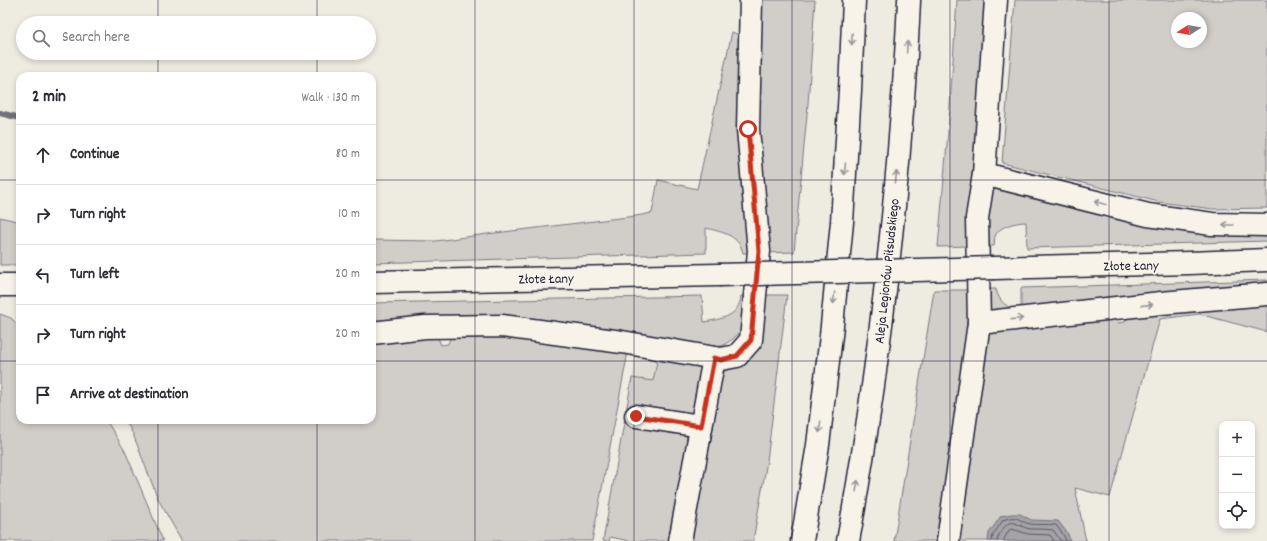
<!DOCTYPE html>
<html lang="en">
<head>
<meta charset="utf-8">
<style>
  :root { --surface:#fff; --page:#f7f7f7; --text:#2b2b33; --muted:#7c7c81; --line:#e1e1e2 }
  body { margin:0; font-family:Dekko,sans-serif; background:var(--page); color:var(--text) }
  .controls { position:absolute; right:12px; bottom:12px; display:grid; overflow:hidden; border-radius:8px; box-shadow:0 2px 6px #0003 }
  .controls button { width:36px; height:36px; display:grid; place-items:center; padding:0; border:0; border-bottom:1px solid var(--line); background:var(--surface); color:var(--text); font:20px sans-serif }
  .compass { position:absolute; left:1171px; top:12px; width:36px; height:36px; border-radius:50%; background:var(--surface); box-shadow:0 2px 6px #0003; rotate:259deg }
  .stop { position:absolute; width:12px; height:12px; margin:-9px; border:3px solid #c8321e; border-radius:50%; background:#fff }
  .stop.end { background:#c8321e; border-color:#fff; box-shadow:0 1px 4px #0008 }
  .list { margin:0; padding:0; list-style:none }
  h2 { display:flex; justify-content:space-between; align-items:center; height:52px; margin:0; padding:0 16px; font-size:17px }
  h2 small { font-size:13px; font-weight:400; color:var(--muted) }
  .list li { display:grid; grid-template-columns:26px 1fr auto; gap:12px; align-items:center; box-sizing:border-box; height:60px; padding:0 16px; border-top:1px solid var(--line) }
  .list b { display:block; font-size:15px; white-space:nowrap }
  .list em { font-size:13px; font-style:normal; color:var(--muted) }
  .icon { flex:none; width:22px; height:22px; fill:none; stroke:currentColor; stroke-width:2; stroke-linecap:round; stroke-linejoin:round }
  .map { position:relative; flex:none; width:1267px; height:541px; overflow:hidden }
  .search { position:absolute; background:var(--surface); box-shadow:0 2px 6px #0003; left:16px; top:16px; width:360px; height:44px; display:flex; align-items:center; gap:10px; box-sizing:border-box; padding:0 14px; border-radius:22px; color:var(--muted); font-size:15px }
  .panel { position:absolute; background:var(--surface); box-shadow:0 2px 6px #0003; left:16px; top:72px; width:360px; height:352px; border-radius:12px }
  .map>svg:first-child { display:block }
</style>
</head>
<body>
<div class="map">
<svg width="1267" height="541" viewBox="0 0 1267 541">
  <rect width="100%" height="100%" fill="#eeebe1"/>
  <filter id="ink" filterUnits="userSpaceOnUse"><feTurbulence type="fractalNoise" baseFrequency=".025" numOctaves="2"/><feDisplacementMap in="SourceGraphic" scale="8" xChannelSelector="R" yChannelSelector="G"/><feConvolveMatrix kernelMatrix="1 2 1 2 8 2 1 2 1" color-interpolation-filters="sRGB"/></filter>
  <g filter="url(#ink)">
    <path fill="#dfdcd4" d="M636 353 658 357 653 382 632 378Z"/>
    <g fill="#d1cdc9" stroke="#7a7882" fill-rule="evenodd">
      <path d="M760 0H815L808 104 794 252 766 253 758 148Z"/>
      <path d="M957 0H989L969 246 938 247 949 120Z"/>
      <path d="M1015 0H1267V208L1213 209 1159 202 1002 163ZM1177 18H1201V42H1177Z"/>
      <path d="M732 32 739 35 749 253H743C739 235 722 232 706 228V253L372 263V240L436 241 487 234 636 216 652 213 658 180 697 189Z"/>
      <path d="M999 187 1267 232V241L1027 248 1026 222C1016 222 999 226 995 236 994 239 995 243 994 246H982L989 194Z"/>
      <path d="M0 217 20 222V265H0Z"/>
      <path d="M1267 280V289L993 313 987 309 983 289H996C999 302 1007 309 1021 309V288Z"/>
      <path d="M934 290H968L969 328 938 541H894Z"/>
      <path d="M762 295H787L767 461 753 541H693L691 526 719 378 727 369Z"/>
      <path d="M702 296 704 322C721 319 739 317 741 296H747L741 331 733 339 722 346 706 348 372 325V303Z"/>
      <path d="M1267 300V332L1199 314 1160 319 1110 497 1075 488 1086 541H954L984 339 991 330 1114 315 1117 323 1125 322 1127 316Z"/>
      <path d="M0 314 11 318 20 327V420H106L125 451 163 541H0Z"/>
      <path d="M486 333 628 352 592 541H182L158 499 133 434 125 420H372V341L436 335 439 340 441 345 448 344 451 336Z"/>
      <path d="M658 357 700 365 705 372 700 413 683 432 691 442 671 541H630L610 537 609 541H603L632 378 653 381Z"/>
    </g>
    <path fill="#a6a3a6" stroke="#716f7b" d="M1011 514H1020L1031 520 1058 521 1068 534 1070 541H988L989 533 1001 516Z"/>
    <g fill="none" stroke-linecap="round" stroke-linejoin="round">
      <g stroke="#575666" stroke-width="1">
        <path d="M992 541 993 535 1003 520C1018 514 1018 521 1030 524 1038 525 1048 524 1056 525L1064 536 1066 541"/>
        <path d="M997 541C998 536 1000 533 1003 529 1012 515 1019 528 1031 529 1038 529 1046 529 1053 530L1061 541"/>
        <path d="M1003 541 1009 530 1012 529 1028 534 1050 535 1054 541"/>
      </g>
      <path stroke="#716f7b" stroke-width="6" d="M0 113 20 118"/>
      <defs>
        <g id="minor">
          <path d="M984 174 1148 215 1212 224 1267 225"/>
          <path d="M995 268 1189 263 1267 260"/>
          <path d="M372 282 719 275"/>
          <path d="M0 285H20"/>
          <path d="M979 323 1161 303 1267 294"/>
          <path d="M372 333 425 327 502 326 622 342 721 359 737 356 751 340 759 251 748 129 751 0"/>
          <path d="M636 416 701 426"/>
          <path d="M680 541 714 358"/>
          <path d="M948 541 979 323 977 218 984 174 996 0"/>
        </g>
        <g id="highway">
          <path d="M802 541 818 445 831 336 842 222 850 90 854 0"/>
          <path d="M848 541C871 416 887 290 898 163 902 109 907 54 909 0"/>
        </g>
      </defs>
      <use href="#minor" stroke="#22223b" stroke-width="25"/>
      <use href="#highway" stroke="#22223b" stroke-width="25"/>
      <use href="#minor" stroke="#f7f3e8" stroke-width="22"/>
      <use href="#highway" stroke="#f7f3e8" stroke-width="22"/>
      <defs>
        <path id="minor-bridge" d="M719 275 995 268"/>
      </defs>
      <use href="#minor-bridge" stroke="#22223b" stroke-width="25" stroke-linecap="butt"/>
      <use href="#minor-bridge" stroke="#f7f3e8" stroke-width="22"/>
    </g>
    <defs><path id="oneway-shaft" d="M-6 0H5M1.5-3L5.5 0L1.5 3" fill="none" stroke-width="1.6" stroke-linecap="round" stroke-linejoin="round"/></defs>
    <g stroke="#97959a">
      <use href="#oneway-shaft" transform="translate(852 39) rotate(92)"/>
      <use href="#oneway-shaft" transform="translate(907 47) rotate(-86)"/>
      <use href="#oneway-shaft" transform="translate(845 169) rotate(94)"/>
      <use href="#oneway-shaft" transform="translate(896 177) rotate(-85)"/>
      <use href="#oneway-shaft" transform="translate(1100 203) rotate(-166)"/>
      <use href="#oneway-shaft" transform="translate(1228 225) rotate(-180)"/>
      <use href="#oneway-shaft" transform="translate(834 298) rotate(96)"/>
      <use href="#oneway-shaft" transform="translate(1147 305) rotate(-6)"/>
      <use href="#oneway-shaft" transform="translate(1017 319) rotate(-6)"/>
      <use href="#oneway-shaft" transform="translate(820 427) rotate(97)"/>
      <use href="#oneway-shaft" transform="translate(857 486) rotate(-81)"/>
    </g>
  </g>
  <g fill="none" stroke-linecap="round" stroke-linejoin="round" filter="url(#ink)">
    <path stroke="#c8321e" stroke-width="5" d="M636 416 701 426 714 358 721 360 737 356 751 340 759 251 748 129"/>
  </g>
  <path fill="none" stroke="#22223b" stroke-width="1" stroke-opacity="0.55" d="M158 0V23M317 0V23M475 0V541M634 0V541M792 0V541M950 0V541M1109 0V541M158 53V76M317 53V76M0 180H20M372 180H1267M0 361H20M372 361H1267M158 420V541M317 420V541"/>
  <g text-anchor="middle" stroke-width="4" stroke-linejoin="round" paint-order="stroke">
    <g font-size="14" fill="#22223b" stroke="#f7f3e8">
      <text transform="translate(1131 265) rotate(-1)" y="5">Złote Łany</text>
      <text transform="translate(886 271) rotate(-84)" y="5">Aleja Legionów Piłsudskiego</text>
      <text transform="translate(546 278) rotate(-1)" y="5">Złote Łany</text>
    </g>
  </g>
</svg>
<div class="controls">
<button>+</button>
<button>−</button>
<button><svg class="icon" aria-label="locate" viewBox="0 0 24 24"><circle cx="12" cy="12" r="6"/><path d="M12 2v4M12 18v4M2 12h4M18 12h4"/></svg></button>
</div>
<svg class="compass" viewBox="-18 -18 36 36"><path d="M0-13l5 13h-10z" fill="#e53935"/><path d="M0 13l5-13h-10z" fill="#7c7c81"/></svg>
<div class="stop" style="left:748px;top:129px"></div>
<div class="stop end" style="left:636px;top:416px"></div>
<div class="search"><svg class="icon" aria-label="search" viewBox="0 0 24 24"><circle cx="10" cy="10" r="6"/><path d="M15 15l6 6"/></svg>Search here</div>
<section class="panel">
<h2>2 min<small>Walk · 130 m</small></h2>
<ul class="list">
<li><svg class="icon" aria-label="ahead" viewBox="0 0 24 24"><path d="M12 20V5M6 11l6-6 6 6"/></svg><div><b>Continue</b></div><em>80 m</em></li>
<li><svg class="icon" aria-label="right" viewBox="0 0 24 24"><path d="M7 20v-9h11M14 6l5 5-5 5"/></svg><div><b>Turn right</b></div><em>10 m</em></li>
<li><svg class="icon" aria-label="left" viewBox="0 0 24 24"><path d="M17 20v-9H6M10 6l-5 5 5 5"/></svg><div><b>Turn left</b></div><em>20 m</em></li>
<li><svg class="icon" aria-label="right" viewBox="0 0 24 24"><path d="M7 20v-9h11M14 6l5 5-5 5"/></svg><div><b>Turn right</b></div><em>20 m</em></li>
<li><svg class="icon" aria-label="arrive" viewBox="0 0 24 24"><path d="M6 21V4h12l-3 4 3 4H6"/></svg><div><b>Arrive at destination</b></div></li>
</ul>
</section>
</div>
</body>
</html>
